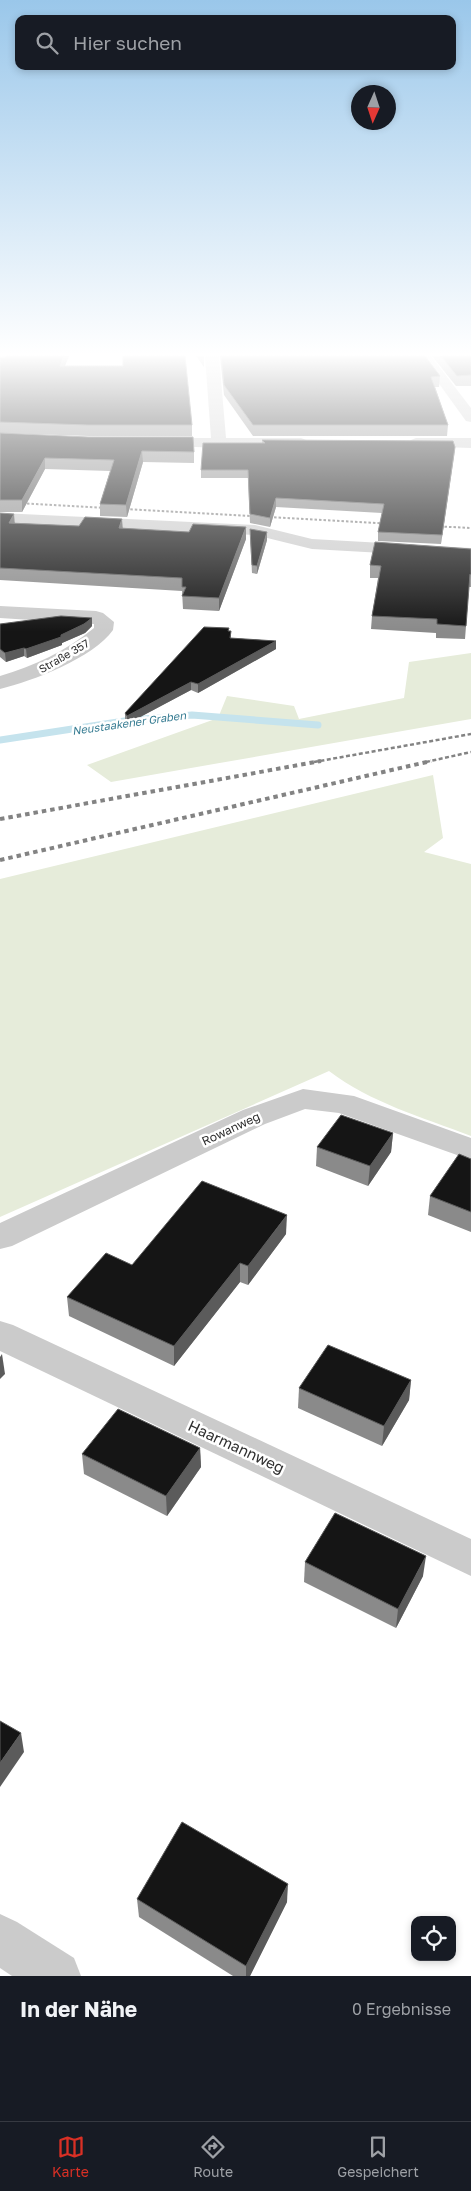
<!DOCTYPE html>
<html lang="de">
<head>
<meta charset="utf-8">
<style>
  :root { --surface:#171b24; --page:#20242c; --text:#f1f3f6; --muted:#9ea1a6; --line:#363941; --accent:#d93025 }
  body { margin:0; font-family:"Golos Text",sans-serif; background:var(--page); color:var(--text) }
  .controls { position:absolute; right:15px; bottom:15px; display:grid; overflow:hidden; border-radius:10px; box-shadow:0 2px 8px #0003 }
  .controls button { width:45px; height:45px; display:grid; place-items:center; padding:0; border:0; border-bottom:1px solid var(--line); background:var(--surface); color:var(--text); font:25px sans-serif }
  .compass { position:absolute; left:351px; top:85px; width:45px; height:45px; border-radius:50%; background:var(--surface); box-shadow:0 2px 8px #0003; rotate:183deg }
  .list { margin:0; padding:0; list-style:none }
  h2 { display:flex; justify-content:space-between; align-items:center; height:65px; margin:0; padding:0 20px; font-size:21px }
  h2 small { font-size:16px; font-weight:400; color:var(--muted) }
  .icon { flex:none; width:28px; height:28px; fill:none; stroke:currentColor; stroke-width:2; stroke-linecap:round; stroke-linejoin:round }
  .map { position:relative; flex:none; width:471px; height:1976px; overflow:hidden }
  .search { position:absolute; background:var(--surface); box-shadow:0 2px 8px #0003; left:15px; right:15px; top:15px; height:55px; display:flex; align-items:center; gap:12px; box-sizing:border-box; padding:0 18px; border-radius:10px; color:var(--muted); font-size:19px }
  .sheet { height:145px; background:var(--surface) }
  nav { display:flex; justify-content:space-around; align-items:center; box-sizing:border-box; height:70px; border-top:1px solid var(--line); background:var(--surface); font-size:14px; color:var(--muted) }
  nav a { display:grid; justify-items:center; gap:2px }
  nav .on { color:var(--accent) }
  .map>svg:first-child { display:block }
</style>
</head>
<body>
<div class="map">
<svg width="471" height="1976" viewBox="0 0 471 1976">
  <rect width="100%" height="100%" fill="#fff"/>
  <g fill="#e6ecda">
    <path d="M471 653V719L111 782 87 765 218 718 227 696 294 706 299 719 404 698 409 662Z"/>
    <path d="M433 775 443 838 424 852 471 864V1136C422 1117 371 1103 329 1071L0 1217V879Z"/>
  </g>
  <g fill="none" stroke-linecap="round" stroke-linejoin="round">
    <path stroke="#c5e3ed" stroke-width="7" d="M0 740 131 720 192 715 318 725"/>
    <g fill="#cbcbcb" fill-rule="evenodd">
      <path d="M0 356H10L5 366 0 367Z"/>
      <path d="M205 356H219L226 438H301L306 440 309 443 306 446 219 448 151 445 149 442 151 439 156 438H211Z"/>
      <path d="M419 356H431L471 408V422L466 421Z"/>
      <path d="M416 438H471V448L411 446 408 443 411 440Z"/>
      <path d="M0 513 255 525 312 539 471 548V558L312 549 255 535 0 523Z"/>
      <path d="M0 606 96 611 103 613 114 622 113 630C93 658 33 681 0 689V676C34 666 66 651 94 628V624L0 618Z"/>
      <path d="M303 1089 354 1096 471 1138V1160L339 1113 305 1109 265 1124 12 1246 0 1249V1223L243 1110Z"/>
      <path d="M0 1321 13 1325 471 1539V1576L0 1351Z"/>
      <path d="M0 1914 17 1922 74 1958 81 1976H12L0 1968Z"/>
    </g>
    <g stroke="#838383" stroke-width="2" stroke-dasharray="2.5 2" stroke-linecap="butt">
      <path d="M0 502 394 524"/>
      <path d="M431 526 471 528"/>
    </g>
    <g stroke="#838383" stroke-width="2.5" stroke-dasharray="4 2.5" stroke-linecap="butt">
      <path d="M314 762 471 734"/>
      <path d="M426 762 471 752"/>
    </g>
    <g stroke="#838383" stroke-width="4" stroke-dasharray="4.5 4" stroke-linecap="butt">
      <path d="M0 819 321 761"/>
      <path d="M0 860 431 761"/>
    </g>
  </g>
  <g fill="#8a8a8a">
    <path d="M196 356H204V367Z"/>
    <path d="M220 356H425L440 376 439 387H435L448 425 447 436H253L224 395Z"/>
    <path d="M432 356H471V386H456Z"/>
    <path d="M0 358 65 366 192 425V436H89L0 433Z"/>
    <path d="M0 433 194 452V463L143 462 127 517 100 516V504L110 471 45 469 22 512H0Z"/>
    <path d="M262 440 455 447 441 544 378 541V532L382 513 276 507 270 527 250 523 248 478H201V470L262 443Z"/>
    <path d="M0 513 15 523 79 526 122 519V529L246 539 219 611 183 609 182 591 0 580Z"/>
    <path d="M250 537 267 540 257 574 252 573Z"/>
    <path d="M471 549V587H469L465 639 436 638V633L371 629 372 616 378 578H370V565Z"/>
    <path d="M0 624 92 626 85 633 62 643V645L27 658 24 656 6 662 0 657Z"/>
    <path d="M229 628V631H231V638L276 641V649L198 693 191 690 127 724 125 721V713Z"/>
    <path d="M393 1133 391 1152 368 1186 316 1166 317 1147Z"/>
    <path d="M471 1159V1232L428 1215 430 1196Z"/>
    <path d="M286 1234 248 1285 240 1282 174 1366 69 1316 67 1297 132 1265Z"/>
    <path d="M411 1380 409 1400 382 1446 298 1408 299 1388Z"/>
    <path d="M200 1448 201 1467 167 1516 84 1474 82 1454Z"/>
    <path d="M305 1562 423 1576 396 1628 304 1582Z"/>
    <path d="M137 1899 287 1902 250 1976H233L139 1917Z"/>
  </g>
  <g fill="#5b5b5b">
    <path d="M64 356H69L61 376 60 366Z"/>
    <path d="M455 447 454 456 441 544 442 535Z"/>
    <path d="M142 451 143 462 127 517 126 505Z"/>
    <path d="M45 458V469L22 512V500Z"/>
    <path d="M276 498V507L270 527V518Z"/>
    <path d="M14 514 15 526 9 523Z"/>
    <path d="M122 519 123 531 119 528Z"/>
    <path d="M246 527V539L219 611V598Z"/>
    <path d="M267 532V540L257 574V566Z"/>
    <path d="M92 618V626L85 633 62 643V645L27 658 26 649 61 635Z"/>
    <path d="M276 641V649L198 693V684Z"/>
    <path d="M24 648V656L6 662 5 653Z"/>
    <path d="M191 682V690L127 724V716Z"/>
    <path d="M393 1133 391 1152 368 1186 370 1166Z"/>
    <path d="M287 1215 286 1234 248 1285V1266Z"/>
    <path d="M240 1263V1282L174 1366V1346Z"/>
    <path d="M2 1354 5 1374 0 1379V1357Z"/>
    <path d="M411 1380 409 1400 382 1446 384 1426Z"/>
    <path d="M200 1448 201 1467 167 1516 166 1496Z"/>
    <path d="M426 1556 423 1576 396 1628 398 1609Z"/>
    <path d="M21 1733 24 1752 0 1787V1763Z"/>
    <path d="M288 1884 287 1902 250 1976H246V1966Z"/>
  </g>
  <g fill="#151515" stroke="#5b5b5b">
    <path d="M6 356H64L60 366H123V356H185L192 425H88L0 422V358L6 357Z"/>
    <path d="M221 356H425L440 376 431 377 448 425H253L224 385Z"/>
    <path d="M441 356H471V375L457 376Z"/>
    <path d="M0 433 88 437H193L194 452 142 451 126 505 100 504 114 460 45 458 22 500H0Z"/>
    <path d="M262 440 453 441 455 447 442 535 378 532 384 504 276 498 270 518 250 514 248 470H201L203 443H265Z"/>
    <path d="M0 513 14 514 9 523 79 526 85 517 122 519 119 528 189 532 193 524 246 527 219 598 182 596 186 587H182V578L0 568Z"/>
    <path d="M250 529 267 532 257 566 252 565Z"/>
    <path d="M375 542 471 549V575L470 574 466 626 437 624V619L372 616 381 566 370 565Z"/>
    <path d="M61 616 92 618 84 624 61 635V637L26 649 24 648 5 653 0 649V624Z"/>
    <path d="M204 627 229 628 228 631H231L230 638 276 641 198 684 191 682 127 716 125 713Z"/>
    <path d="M341 1115 393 1133 370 1166 317 1147Z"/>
    <path d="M459 1154 471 1159V1212L430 1196Z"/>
    <path d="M202 1181 287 1215 248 1266 240 1263 174 1346 67 1297 106 1253 132 1265Z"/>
    <path d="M328 1345 411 1380 384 1426 299 1388Z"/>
    <path d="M118 1409 200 1448 166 1496 82 1454Z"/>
    <path d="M335 1513 426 1556 398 1609 305 1562Z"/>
    <path d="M0 1721 21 1733 0 1763Z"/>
    <path d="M182 1822 288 1884 246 1966 137 1899Z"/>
  </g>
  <linearGradient id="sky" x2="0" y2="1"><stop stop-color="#9ac7ea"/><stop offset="0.56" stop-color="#fff"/><stop offset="1" stop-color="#fff" stop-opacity="0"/></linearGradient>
  <rect width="471" height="632" fill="url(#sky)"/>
  <g text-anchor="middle" stroke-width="5" stroke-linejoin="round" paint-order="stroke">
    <g font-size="11" fill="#2e2e2e" stroke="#fff">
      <text transform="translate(64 656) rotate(-30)" y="4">Straße 357</text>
    </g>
    <g font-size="11" font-style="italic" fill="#387d93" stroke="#fff">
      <text transform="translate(129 723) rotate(-8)" y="4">Neustaakener Graben</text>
    </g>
    <g font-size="12" fill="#2e2e2e" stroke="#fff">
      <text transform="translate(231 1129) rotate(-25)" y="4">Rowanweg</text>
    </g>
    <g font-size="15" fill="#2e2e2e" stroke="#fff">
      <text transform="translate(236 1447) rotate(25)" y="5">Haarmannweg</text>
    </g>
  </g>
</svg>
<div class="controls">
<button><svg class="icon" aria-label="locate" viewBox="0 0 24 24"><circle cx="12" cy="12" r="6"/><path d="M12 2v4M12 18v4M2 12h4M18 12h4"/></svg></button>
</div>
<svg class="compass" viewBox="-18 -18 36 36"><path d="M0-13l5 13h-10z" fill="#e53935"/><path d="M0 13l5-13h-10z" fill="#9ea1a6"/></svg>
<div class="search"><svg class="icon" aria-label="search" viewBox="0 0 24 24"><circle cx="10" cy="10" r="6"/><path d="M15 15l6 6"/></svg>Hier suchen</div>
</div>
<section class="sheet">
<h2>In der Nähe<small>0 Ergebnisse</small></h2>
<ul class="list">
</ul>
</section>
<nav>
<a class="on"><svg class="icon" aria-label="map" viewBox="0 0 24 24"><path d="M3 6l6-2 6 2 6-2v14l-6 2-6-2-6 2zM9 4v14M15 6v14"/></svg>Karte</a>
<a><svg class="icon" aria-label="directions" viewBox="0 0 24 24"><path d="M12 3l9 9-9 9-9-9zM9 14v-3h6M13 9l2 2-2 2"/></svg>Route</a>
<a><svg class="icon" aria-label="saved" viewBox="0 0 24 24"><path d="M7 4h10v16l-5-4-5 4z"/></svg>Gespeichert</a>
</nav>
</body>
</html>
